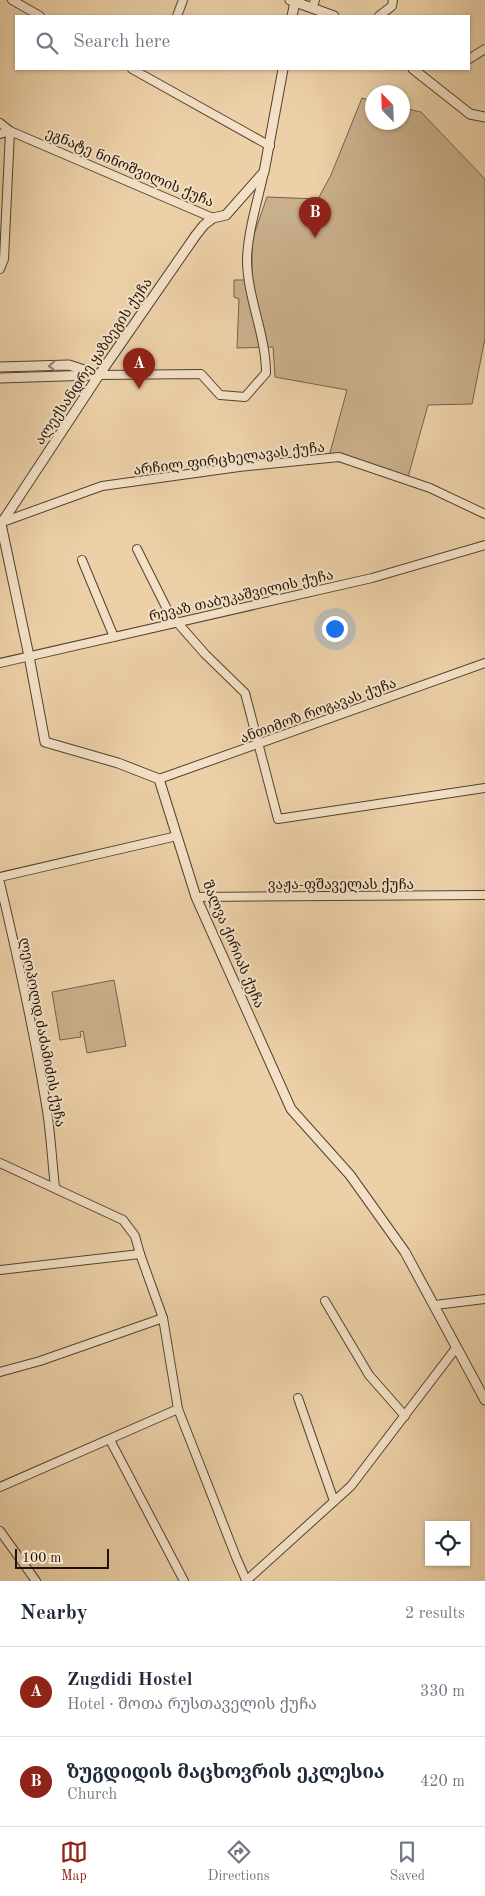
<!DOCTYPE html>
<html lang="en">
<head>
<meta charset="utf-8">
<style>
  :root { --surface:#fff; --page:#f6f6f7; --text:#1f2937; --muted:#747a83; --line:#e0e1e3; --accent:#8f2418 }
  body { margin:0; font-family:"Old Standard TT","Noto Serif Georgian",serif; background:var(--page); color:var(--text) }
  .controls { position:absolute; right:15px; bottom:15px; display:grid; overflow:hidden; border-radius:0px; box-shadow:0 1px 4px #0004 }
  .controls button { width:45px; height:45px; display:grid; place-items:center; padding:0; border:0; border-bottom:1px solid var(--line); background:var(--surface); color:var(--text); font:25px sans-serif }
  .compass { position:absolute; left:365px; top:85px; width:45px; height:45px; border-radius:50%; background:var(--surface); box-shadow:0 1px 4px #0004; rotate:337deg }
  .scale { position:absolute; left:15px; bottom:12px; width:94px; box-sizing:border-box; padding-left:5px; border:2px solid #1f1308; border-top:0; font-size:14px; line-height:18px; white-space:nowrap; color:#1f1308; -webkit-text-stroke:4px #f3e0c6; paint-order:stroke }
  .you { position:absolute; left:334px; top:628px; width:18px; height:18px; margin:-12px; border:4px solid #fff; border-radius:50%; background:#1a73e8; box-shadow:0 0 0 8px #1a73e833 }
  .badge { display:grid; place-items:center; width:32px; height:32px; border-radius:50%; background:var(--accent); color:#fff; font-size:16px; font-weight:700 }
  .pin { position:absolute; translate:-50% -41px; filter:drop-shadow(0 1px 2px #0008) }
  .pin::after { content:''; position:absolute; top:26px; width:18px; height:15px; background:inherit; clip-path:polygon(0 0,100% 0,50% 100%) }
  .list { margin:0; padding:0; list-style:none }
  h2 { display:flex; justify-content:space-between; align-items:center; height:65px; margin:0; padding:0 20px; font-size:21px }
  h2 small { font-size:16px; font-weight:400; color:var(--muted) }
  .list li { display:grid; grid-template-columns:32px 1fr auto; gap:15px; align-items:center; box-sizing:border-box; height:90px; padding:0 20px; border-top:1px solid var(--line) }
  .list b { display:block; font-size:19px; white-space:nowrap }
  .list p { margin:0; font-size:16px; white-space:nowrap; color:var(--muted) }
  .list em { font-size:16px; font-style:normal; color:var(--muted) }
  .icon { flex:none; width:28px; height:28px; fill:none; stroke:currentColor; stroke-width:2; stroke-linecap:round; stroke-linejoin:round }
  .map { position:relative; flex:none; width:485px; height:1581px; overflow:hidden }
  .search { position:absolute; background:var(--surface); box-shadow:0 1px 4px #0004; left:15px; right:15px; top:15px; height:55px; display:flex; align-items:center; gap:12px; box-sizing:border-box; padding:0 18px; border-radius:0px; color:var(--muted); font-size:19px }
  .sheet { height:245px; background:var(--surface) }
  nav { display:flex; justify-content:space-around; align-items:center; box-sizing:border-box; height:70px; border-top:1px solid var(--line); background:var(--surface); font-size:14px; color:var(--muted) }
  nav a { display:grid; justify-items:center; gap:2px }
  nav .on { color:var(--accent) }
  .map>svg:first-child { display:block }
</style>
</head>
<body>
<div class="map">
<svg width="485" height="1581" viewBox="0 0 485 1581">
  <rect width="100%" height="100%" fill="#ecd0a7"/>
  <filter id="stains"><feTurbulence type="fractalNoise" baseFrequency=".004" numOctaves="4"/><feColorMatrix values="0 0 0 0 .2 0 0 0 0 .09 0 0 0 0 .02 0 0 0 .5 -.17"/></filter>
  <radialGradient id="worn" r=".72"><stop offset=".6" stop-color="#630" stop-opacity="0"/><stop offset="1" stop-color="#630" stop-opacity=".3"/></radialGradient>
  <g fill="#c9b08c" stroke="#74624a">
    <path d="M362 98 372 101V122H402L403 108 421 112 485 179V338L472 404 428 405 408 477 369 467 328 460 347 390 275 377 273 347 237 348 239 299 234 297V280H252V240L267 197 318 199 331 175Z"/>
    <path d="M114 980 126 1046 87 1053 83 1031 80 1032 81 1037 60 1040 52 992Z"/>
  </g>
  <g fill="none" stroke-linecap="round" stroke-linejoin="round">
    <defs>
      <g id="minor">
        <path d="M12 0 40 16"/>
        <path d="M312 8 315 0"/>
        <path d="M177 16 183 0"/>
        <path d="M379 16 392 6 393 0"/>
        <path d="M469 59 485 49"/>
        <path d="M132 69 270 146"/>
        <path d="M0 123 10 131 213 218"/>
        <path d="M0 134 10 131 4 259 0 269"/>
        <path d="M99 375 201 374 220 395 245 397 266 373C266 334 247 298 247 259 248 230 258 200 264 172"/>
        <path d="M0 523 102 486 239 467 339 457 430 488 485 514"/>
        <path d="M137 549 169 613 205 654 245 693 278 819 485 788"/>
        <path d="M82 560 114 637"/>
        <path d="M0 663 372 578 485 545"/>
        <path d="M159 779 485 663"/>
        <path d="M0 877 177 836"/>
        <path d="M0 883C18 959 35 1035 47 1111 51 1136 52 1162 55 1187"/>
        <path d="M196 897 485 895"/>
        <path d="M0 1163 123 1220 135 1236 140 1254 163 1318 178 1409 236 1557 246 1580"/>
        <path d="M0 1270 140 1254"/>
        <path d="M325 1301 369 1375 405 1416"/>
        <path d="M435 1305 485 1299"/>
        <path d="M0 1372 40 1361 163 1318"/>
        <path d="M298 1398 334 1501"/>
        <path d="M110 1440 184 1581"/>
        <path d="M0 1487 178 1409"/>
        <path d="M0 1531 36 1581"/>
        <path d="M246 1581 351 1486 456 1348"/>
      </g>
      <g id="tertiary">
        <path d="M290 0 334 16"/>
        <path d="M292 16 295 2"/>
        <path d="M283 69 264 172 226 215 213 218 204 225 196 235 99 375 1 524 29 656 45 742 118 763 159 779 196 897 291 1109 350 1175 405 1252 485 1400"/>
        <path d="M413 69 470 114 485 117"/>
        <path d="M0 367 69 365 99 375"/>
        <path d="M0 378 95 375"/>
      </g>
    </defs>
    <use href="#minor" stroke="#524230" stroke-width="10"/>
    <use href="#tertiary" stroke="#524230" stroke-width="11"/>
    <use href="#minor" stroke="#f3e0c6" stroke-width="8"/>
    <use href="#tertiary" stroke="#f3e0c6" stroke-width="9"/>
  </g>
  <defs><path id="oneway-chevron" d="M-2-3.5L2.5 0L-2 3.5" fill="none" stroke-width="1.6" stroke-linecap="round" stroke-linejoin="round" transform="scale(1.25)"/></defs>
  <use stroke="#948470" href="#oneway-chevron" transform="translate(52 366) rotate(178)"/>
  <g text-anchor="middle" stroke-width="4" stroke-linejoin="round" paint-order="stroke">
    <g font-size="14" fill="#1f1308" stroke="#f3e0c6">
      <text transform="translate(130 167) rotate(23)" y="5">ეგნატე ნინოშვილის ქუჩა</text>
      <text transform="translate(93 361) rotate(-56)" y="5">ალექსანდრე ყაზბეგის ქუჩა</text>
      <text transform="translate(229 458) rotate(-7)" y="5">არჩილ ფირცხელავას ქუჩა</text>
      <text transform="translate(241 595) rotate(-13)" y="5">რევაზ თაბუკაშვილის ქუჩა</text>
      <text transform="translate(318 710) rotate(-20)" y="5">ანთიმოზ როგავას ქუჩა</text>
      <text x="341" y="889">ვაჟა-ფშაველას ქუჩა</text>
      <text transform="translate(234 944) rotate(67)" y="5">შალვა ქირიას ქუჩა</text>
      <text transform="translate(43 1032) rotate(79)" y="5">ლეოპოლდ ძაძამიძის ქუჩა</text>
    </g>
  </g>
  <rect width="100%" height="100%" filter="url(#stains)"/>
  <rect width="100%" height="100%" fill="url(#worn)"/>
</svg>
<div class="controls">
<button><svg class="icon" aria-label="locate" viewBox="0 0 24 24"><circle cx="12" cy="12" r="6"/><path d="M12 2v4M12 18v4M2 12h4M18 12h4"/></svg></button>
</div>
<svg class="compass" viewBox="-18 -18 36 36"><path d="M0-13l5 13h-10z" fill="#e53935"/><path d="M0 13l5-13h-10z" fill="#747a83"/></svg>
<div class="scale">100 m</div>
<div class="you"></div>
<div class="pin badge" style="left:139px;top:389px">A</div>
<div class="pin badge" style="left:315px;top:238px">B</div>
<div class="search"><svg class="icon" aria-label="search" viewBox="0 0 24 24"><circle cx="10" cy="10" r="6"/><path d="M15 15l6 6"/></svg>Search here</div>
</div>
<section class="sheet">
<h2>Nearby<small>2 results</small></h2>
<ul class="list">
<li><span class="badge">A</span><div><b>Zugdidi Hostel</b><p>Hotel · შოთა რუსთაველის ქუჩა</p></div><em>330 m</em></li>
<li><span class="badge">B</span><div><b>ზუგდიდის მაცხოვრის ეკლესია</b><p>Church</p></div><em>420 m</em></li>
</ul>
</section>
<nav>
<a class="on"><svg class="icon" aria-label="map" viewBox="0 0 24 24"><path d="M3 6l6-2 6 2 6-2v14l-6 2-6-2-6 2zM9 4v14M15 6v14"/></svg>Map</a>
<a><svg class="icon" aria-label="directions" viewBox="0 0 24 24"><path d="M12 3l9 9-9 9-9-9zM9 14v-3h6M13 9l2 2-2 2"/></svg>Directions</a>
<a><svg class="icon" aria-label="saved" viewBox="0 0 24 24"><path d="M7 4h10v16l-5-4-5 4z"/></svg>Saved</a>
</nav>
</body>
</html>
